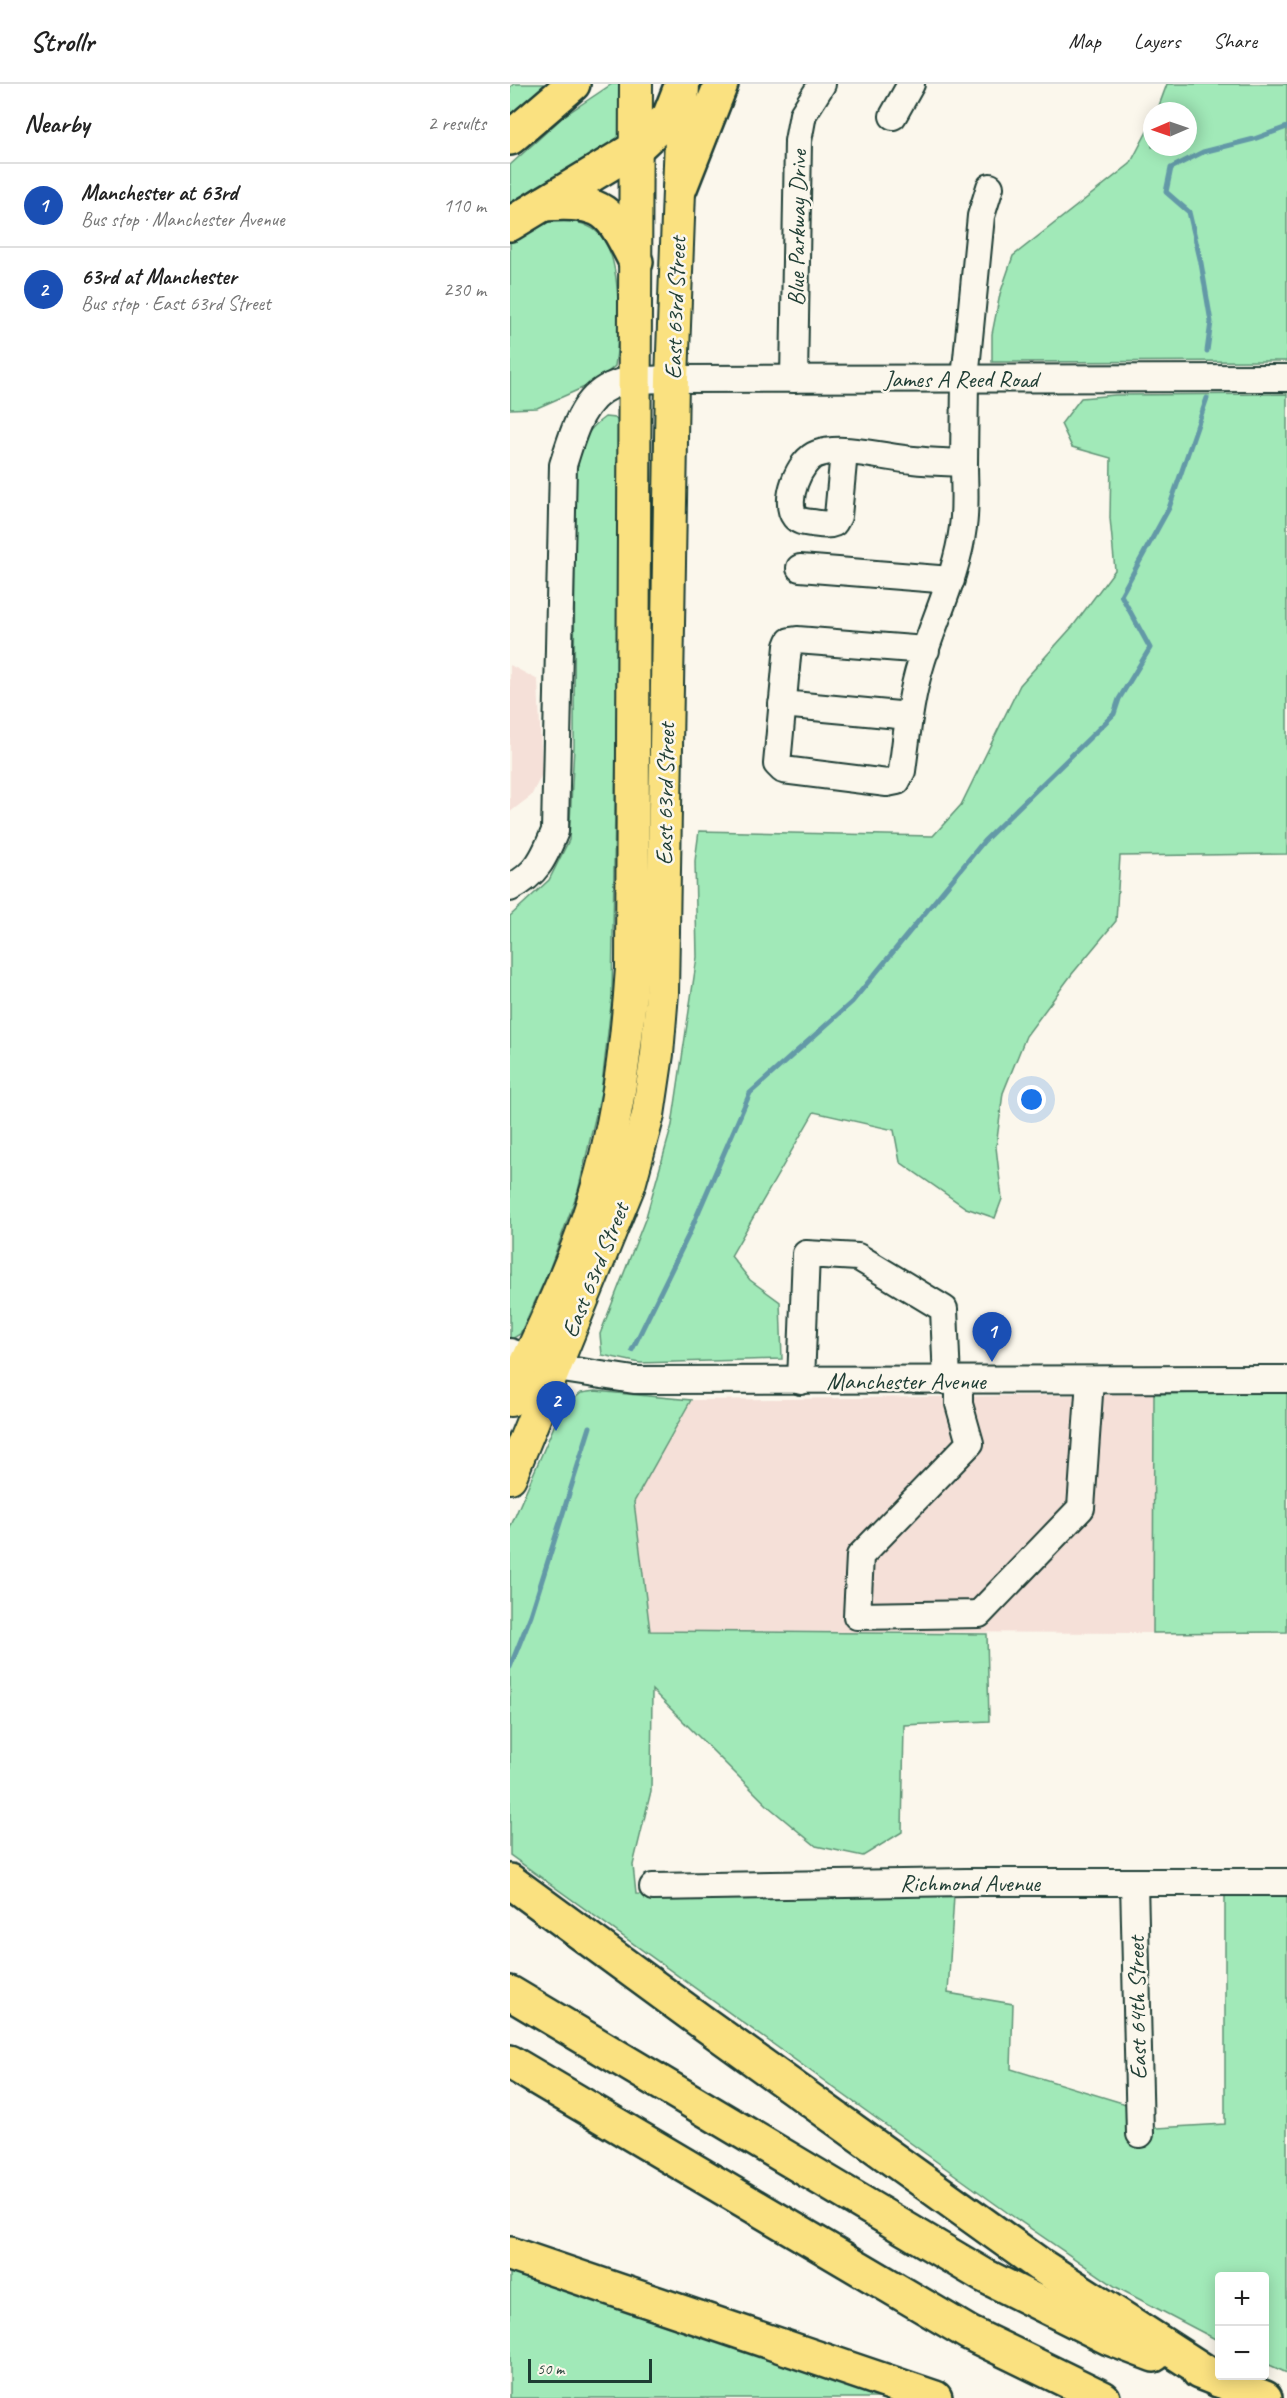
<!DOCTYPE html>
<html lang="en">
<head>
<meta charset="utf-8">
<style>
  :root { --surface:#fff; --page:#f2f2f2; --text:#222; --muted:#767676; --line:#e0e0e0; --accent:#ea580c }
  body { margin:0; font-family:Caveat,sans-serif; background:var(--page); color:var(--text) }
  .controls { position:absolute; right:18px; bottom:18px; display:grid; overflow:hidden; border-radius:6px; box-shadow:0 3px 15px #0003 }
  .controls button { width:54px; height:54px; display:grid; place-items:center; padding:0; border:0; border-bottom:2px solid var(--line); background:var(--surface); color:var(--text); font:30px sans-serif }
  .compass { position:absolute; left:633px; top:18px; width:54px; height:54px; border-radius:50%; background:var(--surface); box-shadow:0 3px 15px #0003; rotate:268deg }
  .scale { position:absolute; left:18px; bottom:15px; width:124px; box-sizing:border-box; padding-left:6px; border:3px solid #1f3d34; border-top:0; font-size:16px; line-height:21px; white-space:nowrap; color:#1f3d34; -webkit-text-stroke:4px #fbf7ec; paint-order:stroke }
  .you { position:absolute; left:522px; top:1016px; width:21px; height:21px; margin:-15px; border:4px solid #fff; border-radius:50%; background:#1a73e8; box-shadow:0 0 0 9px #1a73e833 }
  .badge { display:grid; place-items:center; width:39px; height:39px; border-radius:50%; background:var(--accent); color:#fff; font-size:20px; font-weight:700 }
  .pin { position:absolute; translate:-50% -50px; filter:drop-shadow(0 2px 3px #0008) }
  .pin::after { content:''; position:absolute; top:32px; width:21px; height:18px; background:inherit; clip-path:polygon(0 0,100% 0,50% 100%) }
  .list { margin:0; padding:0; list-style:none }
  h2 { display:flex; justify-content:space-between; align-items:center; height:78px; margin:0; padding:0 24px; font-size:26px }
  h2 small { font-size:20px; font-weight:400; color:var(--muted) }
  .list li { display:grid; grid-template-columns:39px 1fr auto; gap:18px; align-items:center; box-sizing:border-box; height:84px; padding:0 24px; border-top:2px solid var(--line) }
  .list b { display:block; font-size:22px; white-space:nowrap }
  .list p { margin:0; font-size:20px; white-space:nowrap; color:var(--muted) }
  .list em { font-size:20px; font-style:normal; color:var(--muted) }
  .map { position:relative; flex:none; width:777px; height:2314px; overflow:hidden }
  header { display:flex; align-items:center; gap:36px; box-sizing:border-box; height:84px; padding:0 30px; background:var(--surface); border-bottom:2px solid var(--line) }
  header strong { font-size:28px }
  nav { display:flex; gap:33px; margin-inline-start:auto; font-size:21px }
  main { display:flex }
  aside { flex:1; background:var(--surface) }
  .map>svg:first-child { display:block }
</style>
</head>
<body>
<header>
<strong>Strollr</strong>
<nav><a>Map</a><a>Layers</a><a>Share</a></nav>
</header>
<main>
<aside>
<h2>Nearby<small>2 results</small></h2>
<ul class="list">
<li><span class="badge" style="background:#1a4fb4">1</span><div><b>Manchester at 63rd</b><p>Bus stop · Manchester Avenue</p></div><em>110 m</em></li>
<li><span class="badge" style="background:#1a4fb4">2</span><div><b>63rd at Manchester</b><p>Bus stop · East 63rd Street</p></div><em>230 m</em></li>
</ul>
</aside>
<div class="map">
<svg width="777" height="2314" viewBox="0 0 777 2314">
  <rect width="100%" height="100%" fill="#fbf7ec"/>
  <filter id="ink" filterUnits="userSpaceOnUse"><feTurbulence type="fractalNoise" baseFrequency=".0167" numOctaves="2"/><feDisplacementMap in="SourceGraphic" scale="12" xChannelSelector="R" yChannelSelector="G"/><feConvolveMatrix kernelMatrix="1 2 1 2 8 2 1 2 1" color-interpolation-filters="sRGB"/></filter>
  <g filter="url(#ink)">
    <g fill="#f5e0d8">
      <path d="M0 581 28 596 32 690 21 712 0 728Z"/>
      <path d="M644 1310 643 1549 140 1547 124 1418 181 1316Z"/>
    </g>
    <g fill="#a1e9b8" stroke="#609376" stroke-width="1.5">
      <path d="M4 0H44L0 39V3Z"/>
      <path d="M102 0H114L113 55 0 124V81L54 32Z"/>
      <path d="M657 0H777V277L482 278V250L490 210 503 172 620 80 642 38V63H678V27H647Z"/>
      <path d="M50 134C65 138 82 140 92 153 112 178 110 251 105 282L86 298 27 324 0 325V155L19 144Z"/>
      <path d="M777 310V770L610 772 606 837 562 890 516 952 493 1009 486 1063 492 1115 485 1134 456 1124 390 1078 384 1046 304 1028 221 1172 240 1196 270 1218 272 1275 130 1279 92 1271 90 1250 136 1133 162 1041 187 873 185 777 189 747 423 752 451 721 510 601 563 542 605 486 600 434 601 374 562 363 551 340 571 314 605 311Z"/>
      <path d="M95 333 105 334 111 340 102 913 91 1009 68 1107 38 1189 10 1250 2 1255 0 1254V832L39 796 59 756 64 663 65 377C71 358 78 345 95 333Z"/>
      <path d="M85 1307 181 1316 124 1418 140 1547 477 1550 479 1637 394 1641 392 1748 353 1772 306 1762 259 1723 142 1606 141 1707 123 1781 126 1810 444 1811 438 1909 503 1920 501 1985 629 2024V2045L715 2040V1807L777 1810V2289L755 2279 754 2192H710L709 2257 606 2203 498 2129 0 1771V1444L51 1326 71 1309Z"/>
      <path d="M777 1307V1548L643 1549 644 1310Z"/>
      <path d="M0 2182 388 2314H0Z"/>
    </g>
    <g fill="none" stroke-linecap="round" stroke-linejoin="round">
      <g stroke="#6399a7" stroke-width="5">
        <path d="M697 267 701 238 691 179 679 128 656 108 661 84 693 68 744 55 777 43"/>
        <path d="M122 1266 178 1152 240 1009 342 918 474 757 604 630 609 615 640 564 611 511 659 424 697 314"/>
        <path d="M0 1583 21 1531 80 1343"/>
      </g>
      <defs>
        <g id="minor">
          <path d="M383 32 401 0"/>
          <path d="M284 295 288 57 293 30 312 0"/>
          <path d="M334 368 328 432 324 439C317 442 310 440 302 439 296 438 289 438 285 433 273 418 289 376 307 370 333 361 376 374 403 376 420 378 437 378 454 379L455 295 471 132 480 103"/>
          <path d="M290 484 441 496"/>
          <path d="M416 566 287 556 280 557 278 562 267 680 273 686 377 699 387 697 392 687C397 650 400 614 411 579 425 533 447 491 453 443 456 422 454 400 454 379"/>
          <path d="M272 620 399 632"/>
          <path d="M0 804C27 790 34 774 45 747L53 381C62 353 71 315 101 302 118 294 143 296 162 295L777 294"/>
          <path d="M0 1268 46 1284 124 1296 777 1295"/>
          <path d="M291 1297 296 1170 348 1173 434 1225 437 1297"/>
          <path d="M449 1297V1320L460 1359 350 1472 347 1532 469 1530 571 1424 580 1296"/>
          <path d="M624 1798 630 2050"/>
          <path d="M143 1803 457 1798H777"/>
        </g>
        <g id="major">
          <path d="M0 1316C24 1262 51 1208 71 1153 104 1066 116 976 122 884L126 0"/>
          <path d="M0 1393 119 1101 138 1031 147 970 152 909 162 295 173 0"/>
        </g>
        <g id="highway">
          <path d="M0 54 63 0"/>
          <path d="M170 104 211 0"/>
          <path d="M33 120C95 116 100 126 126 178"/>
          <path d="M0 140 126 64 159 33 172 0"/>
          <path d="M0 1797 192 1938 530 2181 708 2296"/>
          <path d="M0 1909 473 2191 599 2254 644 2271"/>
          <path d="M0 1978 459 2249 593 2314"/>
          <path d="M0 2170 425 2314"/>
          <path d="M689 2288 755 2314"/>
        </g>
      </defs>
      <use href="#minor" stroke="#1f3d34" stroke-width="30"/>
      <use href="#major" stroke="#1f3d34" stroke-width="36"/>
      <use href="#highway" stroke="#1f3d34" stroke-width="38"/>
      <use href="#minor" stroke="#fbf7ec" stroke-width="26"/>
      <use href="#major" stroke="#fae180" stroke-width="32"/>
      <use href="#highway" stroke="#fae180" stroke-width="33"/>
    </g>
  </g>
  <g text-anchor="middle" stroke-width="5" stroke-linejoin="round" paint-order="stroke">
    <g font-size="24" fill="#1f3d34" stroke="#fbf7ec">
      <text transform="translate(287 144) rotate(-89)" y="8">Blue Parkway Drive</text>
      <text transform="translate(165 224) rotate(-88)" y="8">East 63rd Street</text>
      <text x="451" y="303">James A Reed Road</text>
      <text transform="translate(155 710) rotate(-89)" y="8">East 63rd Street</text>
      <text transform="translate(85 1186) rotate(-68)" y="8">East 63rd Street</text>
      <text x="396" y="1305">Manchester Avenue</text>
      <text x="460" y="1807">Richmond Avenue</text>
      <text transform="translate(627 1924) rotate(-91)" y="8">East 64th Street</text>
    </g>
  </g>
</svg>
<div class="controls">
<button>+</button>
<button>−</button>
</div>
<svg class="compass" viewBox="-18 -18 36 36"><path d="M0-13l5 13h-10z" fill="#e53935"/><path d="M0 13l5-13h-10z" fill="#767676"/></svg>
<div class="scale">50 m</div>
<div class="you"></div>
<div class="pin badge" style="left:482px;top:1278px;background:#1a4fb4">1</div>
<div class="pin badge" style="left:46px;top:1347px;background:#1a4fb4">2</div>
</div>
</main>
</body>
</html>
